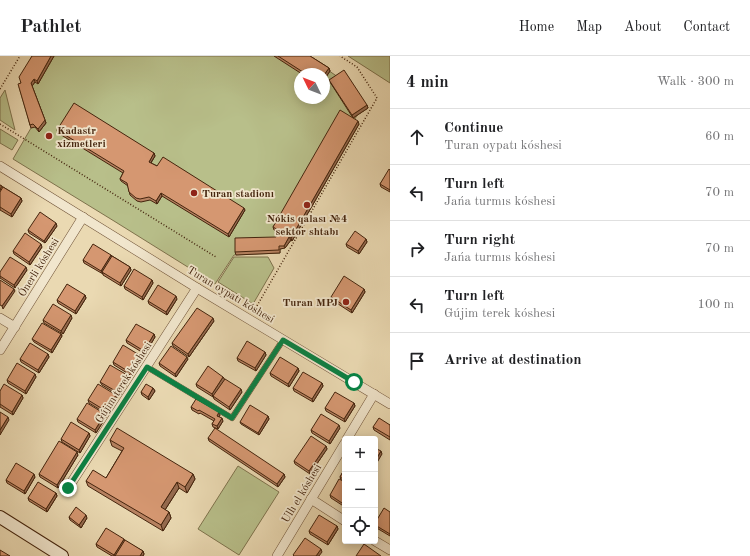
<!DOCTYPE html>
<html lang="en">
<head>
<meta charset="utf-8">
<style>
  :root { --surface:#fff; --page:#f6f6f6; --text:#202124; --muted:#757577; --line:#e0e0e0 }
  body { margin:0; font-family:"Old Standard TT",serif; background:var(--page); color:var(--text) }
  .controls { position:absolute; right:12px; bottom:12px; display:grid; overflow:hidden; border-radius:4px; box-shadow:0 2px 10px #0003 }
  .controls button { width:36px; height:36px; display:grid; place-items:center; padding:0; border:0; border-bottom:1px solid var(--line); background:var(--surface); color:var(--text); font:20px sans-serif }
  .compass { position:absolute; left:294px; top:12px; width:36px; height:36px; border-radius:50%; background:var(--surface); box-shadow:0 2px 10px #0003; rotate:313deg }
  .stop { position:absolute; width:12px; height:12px; margin:-9px; border:3px solid #0b8043; border-radius:50%; background:#fff }
  .stop.end { background:#0b8043; border-color:#fff; box-shadow:0 1px 4px #0008 }
  .list { margin:0; padding:0; list-style:none }
  h2 { display:flex; justify-content:space-between; align-items:center; height:52px; margin:0; padding:0 16px; font-size:17px }
  h2 small { font-size:13px; font-weight:400; color:var(--muted) }
  .list li { display:grid; grid-template-columns:26px 1fr auto; gap:12px; align-items:center; box-sizing:border-box; height:56px; padding:0 16px; border-top:1px solid var(--line) }
  .list b { display:block; font-size:15px; white-space:nowrap }
  .list p { margin:0; font-size:13px; white-space:nowrap; color:var(--muted) }
  .list em { font-size:13px; font-style:normal; color:var(--muted) }
  .icon { flex:none; width:22px; height:22px; fill:none; stroke:currentColor; stroke-width:2; stroke-linecap:round; stroke-linejoin:round }
  .map { position:relative; flex:none; width:390px; height:500px; overflow:hidden }
  header { display:flex; align-items:center; gap:24px; box-sizing:border-box; height:56px; padding:0 20px; background:var(--surface); border-bottom:1px solid var(--line) }
  header strong { font-size:19px }
  nav { display:flex; gap:22px; margin-inline-start:auto; font-size:14px }
  main { display:flex }
  aside { flex:1; background:var(--surface) }
  .map>svg:first-child { display:block }
</style>
</head>
<body>
<header>
<strong>Pathlet</strong>
<nav><a>Home</a><a>Map</a><a>About</a><a>Contact</a></nav>
</header>
<main>
<div class="map">
<svg width="390" height="500" viewBox="0 0 390 500">
  <rect width="100%" height="100%" fill="#ead9b2"/>
  <filter id="stains"><feTurbulence type="fractalNoise" baseFrequency=".005" numOctaves="4"/><feColorMatrix values="0 0 0 0 .2 0 0 0 0 .09 0 0 0 0 .02 0 0 0 .5 -.17"/></filter>
  <radialGradient id="worn" r=".72"><stop offset=".6" stop-color="#630" stop-opacity="0"/><stop offset="1" stop-color="#630" stop-opacity=".3"/></radialGradient>
  <g fill="#b8bf8a" stroke="#7e724c" fill-rule="evenodd">
    <path d="M35 0H307L338 21 345 17 368 52 357 59 354 65 359 68 292 185 290 184 285 192 280 193V197L234 199 215 228 114 165 13 103 31 72 19 31ZM300 18H324V42H300Z"/>
    <path d="M348 0H390V27Z"/>
    <path d="M5 34 15 74 0 64V42Z"/>
    <path d="M0 73 18 84 12 94 0 87Z"/>
    <path d="M234 201H268L274 212 253 248 218 226Z"/>
    <path d="M238 410 279 436 239 499 198 473Z"/>
  </g>
  <g fill="none" stroke-linecap="round" stroke-linejoin="round">
    <defs>
      <path id="lane" d="M147 311 232 362 283 284"/>
      <g id="street">
        <path d="M0 110 197 232 390 348"/>
        <path d="M0 262 15 271"/>
        <path d="M0 294 83 161"/>
        <path d="M347 383 374 338"/>
        <path d="M68 432 197 232"/>
        <path d="M311 443 345 465"/>
        <path d="M375 485 390 494"/>
        <path d="M277 500 345 387"/>
      </g>
      <path id="secondary" d="M0 461 62 500"/>
    </defs>
    <use href="#lane" stroke="#6e5136" stroke-width="6"/>
    <use href="#street" stroke="#6e5136" stroke-width="10"/>
    <use href="#secondary" stroke="#44240d" stroke-width="14"/>
    <g stroke="#44240d" stroke-width="1.5" stroke-dasharray="1 2" stroke-linecap="butt">
      <path d="M0 33 20 0"/>
      <path d="M0 68 216 201"/>
      <path d="M254 255 377 42 357 11 340 0"/>
    </g>
    <use href="#lane" stroke="#f1e6cd" stroke-width="4.5"/>
    <use href="#street" stroke="#f1e6cd" stroke-width="9"/>
    <use href="#secondary" stroke="#f1e6cd" stroke-width="12"/>
  </g>
  <g fill="#b78261" stroke="#44240d">
    <path d="M32 0H54L38 28 35 26 32 30 46 67 39 76 35 71 31 72 30 69 21 27Z"/>
    <path d="M274 0H310L329 12 330 15 324 24V18H302Z"/>
    <path d="M329 24 367 49 368 52 353 62 359 68 292 185 291 184 285 192 280 193V197L236 199 235 196 276 181 278 177 274 174 273 171 353 62 330 26Z"/>
    <path d="M57 74 154 97 155 100 151 107 245 154 229 181 162 140 157 148 150 144 141 146 137 145 130 139 128 130 121 125 120 123 123 117 58 77Z"/>
    <path d="M390 114V136L381 131 380 128Z"/>
    <path d="M0 129 3 131 21 142 22 145 12 161 0 154Z"/>
    <path d="M57 170 45 187 29 177 28 174Z"/>
    <path d="M366 183 367 186 359 198 347 191 346 188Z"/>
    <path d="M42 191 30 209 14 198 13 195Z"/>
    <path d="M112 200 130 211 131 214 121 230 103 219V218L84 207 83 204Z"/>
    <path d="M27 214 15 232 0 222V220Z"/>
    <path d="M152 224 153 227 143 244 125 233 124 230Z"/>
    <path d="M364 233 365 236 352 257 332 244 331 241Z"/>
    <path d="M85 239 86 242 76 258 58 247 57 244Z"/>
    <path d="M177 243 167 259 149 248 148 245Z"/>
    <path d="M72 262 63 278 44 267 43 264Z"/>
    <path d="M214 265 189 301 173 290 172 287Z"/>
    <path d="M61 278 62 280 52 297 34 286 32 283Z"/>
    <path d="M154 278 155 281 145 298 127 287 126 284Z"/>
    <path d="M265 296 266 299 256 315 238 305 237 302Z"/>
    <path d="M48 298 49 301 39 317 21 306 20 303Z"/>
    <path d="M141 300 142 303 132 320 114 309 113 306Z"/>
    <path d="M188 303 176 321 160 310 159 307Z"/>
    <path d="M298 312 299 315 289 331 271 320 270 317Z"/>
    <path d="M35 318 36 321 26 338 8 327 7 324Z"/>
    <path d="M129 320 130 323 120 340 102 329 100 326Z"/>
    <path d="M223 321 225 324 213 341 197 331 196 328Z"/>
    <path d="M322 327 323 330 313 346 294 335 293 332Z"/>
    <path d="M153 332 155 335 149 344 142 339 141 336Z"/>
    <path d="M0 335 22 339 23 342 13 359 0 351Z"/>
    <path d="M242 336 230 354 214 343 213 340Z"/>
    <path d="M117 341 107 358 89 347 88 344Z"/>
    <path d="M354 347 355 350 345 366 326 355 325 352Z"/>
    <path d="M191 351 220 359 219 361 223 365 218 373 213 371 212 368 214 365 200 357 199 358 192 354Z"/>
    <path d="M105 358 106 361 96 377 78 366 77 363Z"/>
    <path d="M268 360 269 363 259 379 241 368 240 366Z"/>
    <path d="M390 369V384L374 374 373 371Z"/>
    <path d="M340 372 330 388 312 377 311 374Z"/>
    <path d="M89 377 90 380 80 397 62 386 61 383Z"/>
    <path d="M208 382 284 418 285 421 278 431 209 385Z"/>
    <path d="M110 384 193 418 195 423 187 437 179 432 165 454 169 456 171 462 163 475 88 430 86 425 106 422 122 395 112 390Z"/>
    <path d="M326 390 327 393 310 418 295 408 294 405Z"/>
    <path d="M78 399 58 432 40 421 39 418Z"/>
    <path d="M345 412V426L341 424 340 421Z"/>
    <path d="M35 421 25 438 7 427 6 424Z"/>
    <path d="M345 426V451L331 442 330 439Z"/>
    <path d="M56 437 57 440 47 456 29 445 28 442Z"/>
    <path d="M390 456V480L375 471V467Z"/>
    <path d="M69 461 87 462 81 472 70 464Z"/>
    <path d="M337 470 338 473 328 489 310 478 309 475Z"/>
    <path d="M125 485 143 495 144 498 143 500H112L97 491 96 488Z"/>
  </g>
  <g fill="#956a4f" stroke="#44240d">
    <path d="M51 0H54L38 28 37 25Z"/>
    <path d="M329 12 330 15 324 24V19Z"/>
    <path d="M34 23 35 26 32 30 46 67 39 76 38 73 31 27Z"/>
    <path d="M367 49 368 52 353 62 352 59Z"/>
    <path d="M358 65 359 68 292 185 291 182Z"/>
    <path d="M154 97 155 100 150 108 149 106Z"/>
    <path d="M161 137 162 140 157 148 156 145Z"/>
    <path d="M21 142 22 145 12 161 11 158Z"/>
    <path d="M244 152 245 154 229 181 228 178Z"/>
    <path d="M56 167 57 170 45 187 44 185Z"/>
    <path d="M289 181 291 184 285 192 284 190Z"/>
    <path d="M366 183 367 186 359 198 358 195Z"/>
    <path d="M41 188 42 191 30 209 29 206Z"/>
    <path d="M111 199 113 201 102 216 103 218 101 215Z"/>
    <path d="M26 211 27 214 15 232 14 229Z"/>
    <path d="M130 211 131 214 121 230 120 227Z"/>
    <path d="M152 224 153 227 143 244 142 241Z"/>
    <path d="M14 233 15 235 3 253 2 250Z"/>
    <path d="M364 233 365 236 352 257 351 254Z"/>
    <path d="M85 239 86 242 76 258 75 255Z"/>
    <path d="M176 240 177 243 167 259 166 256Z"/>
    <path d="M71 259 72 262 63 278 61 275Z"/>
    <path d="M213 262 214 265 189 301 188 298Z"/>
    <path d="M61 278 62 280 52 297 51 294Z"/>
    <path d="M154 278 155 281 145 298 144 295Z"/>
    <path d="M265 296 266 299 256 315 255 312Z"/>
    <path d="M48 298 49 301 39 317 38 314Z"/>
    <path d="M141 300 142 303 132 320 131 317Z"/>
    <path d="M187 301 188 303 176 321 175 318Z"/>
    <path d="M298 312 299 315 289 331 288 328Z"/>
    <path d="M35 318 36 321 26 338 25 335Z"/>
    <path d="M129 320 130 323 120 340 119 337Z"/>
    <path d="M223 321 225 324 213 341 212 338Z"/>
    <path d="M322 327 323 330 313 346 312 343Z"/>
    <path d="M153 332 155 335 149 344 148 341Z"/>
    <path d="M241 333 242 336 230 354 229 351Z"/>
    <path d="M22 339 23 342 13 359 12 356Z"/>
    <path d="M116 339 117 341 107 358 106 355Z"/>
    <path d="M354 347 355 350 345 366 344 363Z"/>
    <path d="M219 356 220 359 218 362 217 360Z"/>
    <path d="M105 358 106 361 96 377 95 374Z"/>
    <path d="M268 360 269 363 259 379 258 377Z"/>
    <path d="M8 361 9 364 0 379V374Z"/>
    <path d="M222 362 223 365 218 373 217 370Z"/>
    <path d="M339 369 340 372 330 388 329 385Z"/>
    <path d="M89 377 90 380 80 397 79 394Z"/>
    <path d="M326 390 327 393 310 418 309 415Z"/>
    <path d="M381 395 382 398 375 410V405Z"/>
    <path d="M77 396 78 399 58 432 57 429Z"/>
    <path d="M34 418 35 421 25 438 24 435Z"/>
    <path d="M193 418 195 423 187 437 185 431Z"/>
    <path d="M284 418 285 421 278 431 277 428Z"/>
    <path d="M177 426 179 432 163 457 161 451Z"/>
    <path d="M56 437 57 440 47 456 46 453Z"/>
    <path d="M169 456 171 462 163 475 161 469Z"/>
    <path d="M86 459 87 462 81 472 79 469Z"/>
    <path d="M337 470 338 473 328 489 327 486Z"/>
    <path d="M124 483 125 485 116 500H114V499Z"/>
    <path d="M321 493 322 496 319 500H316Z"/>
    <path d="M143 495 144 498 143 500H140Z"/>
  </g>
  <g fill="#d59771" stroke="#44240d">
    <path d="M32 0H51L37 25 34 23 31 27 45 64 38 73 33 68 30 69 18 28 21 27 19 21Z"/>
    <path d="M278 0H310L329 12 324 19V18H306Z"/>
    <path d="M344 14 367 49 352 59 329 24Z"/>
    <path d="M74 47 154 97 149 106 157 110 163 101 244 152 228 178 161 137 156 145 149 141 140 143 136 142 129 136 127 127 120 123 124 115 57 74Z"/>
    <path d="M340 54 358 65 291 182 289 181 284 190H279V194L235 196V182L276 181 280 175 273 171Z"/>
    <path d="M389 113 390 114V134L380 128Z"/>
    <path d="M0 129 2 130 0 134Z"/>
    <path d="M3 131 21 142 11 158 0 151V136Z"/>
    <path d="M40 156 56 167 44 185 28 174Z"/>
    <path d="M355 175 366 183 358 195 346 188Z"/>
    <path d="M25 177 41 188 29 206 13 195Z"/>
    <path d="M93 188 111 199 101 215 83 204Z"/>
    <path d="M112 200 130 211 120 227 102 216Z"/>
    <path d="M10 201 26 211 14 229 0 220V216Z"/>
    <path d="M134 213 152 224 142 241 124 230Z"/>
    <path d="M344 220 364 233 351 254 331 241Z"/>
    <path d="M0 224 14 233 2 250 0 249Z"/>
    <path d="M67 228 85 239 75 255 57 244Z"/>
    <path d="M158 229 176 240 166 256 148 245Z"/>
    <path d="M53 248 71 259 61 275 43 264Z"/>
    <path d="M197 252 213 262 188 298 172 287Z"/>
    <path d="M42 267 61 278 51 294 32 283Z"/>
    <path d="M136 268 154 278 144 295 126 284Z"/>
    <path d="M247 285 265 296 255 312 237 302Z"/>
    <path d="M30 287 48 298 38 314 20 303Z"/>
    <path d="M123 289 141 300 131 317 113 306Z"/>
    <path d="M171 290 187 301 175 318 159 307Z"/>
    <path d="M280 301 298 312 288 328 270 317Z"/>
    <path d="M17 307 35 318 25 335 7 324Z"/>
    <path d="M110 309 129 320 119 337 100 326Z"/>
    <path d="M208 310 223 321 212 338 196 328Z"/>
    <path d="M303 316 322 327 312 343 293 332Z"/>
    <path d="M225 323 241 333 229 351 213 340Z"/>
    <path d="M4 328 22 339 12 356 0 348V335Z"/>
    <path d="M98 328 116 339 106 355 88 344Z"/>
    <path d="M146 328 153 332 148 341 141 336Z"/>
    <path d="M335 336 354 347 344 363 325 352Z"/>
    <path d="M196 343 219 356 217 360 222 362 217 370 212 368 215 363 199 354 198 355 191 351Z"/>
    <path d="M87 347 105 358 95 374 77 363Z"/>
    <path d="M250 349 268 360 258 377 240 366Z"/>
    <path d="M0 356 8 361 0 374Z"/>
    <path d="M321 358 339 369 329 385 311 374Z"/>
    <path d="M379 362 390 369V381L373 371Z"/>
    <path d="M71 366 89 377 79 394 61 383Z"/>
    <path d="M117 372 193 418 185 431 177 426 161 451 169 456 161 469 86 425 93 414 106 422 124 392 110 384Z"/>
    <path d="M215 372 284 418 277 428 208 382Z"/>
    <path d="M311 380 326 390 309 415 294 405Z"/>
    <path d="M59 385 77 396 57 429 39 418Z"/>
    <path d="M375 392 381 395 375 405Z"/>
    <path d="M16 407 34 418 24 435 6 424Z"/>
    <path d="M345 412V424L340 421Z"/>
    <path d="M339 423 345 426V449L330 439Z"/>
    <path d="M38 426 56 437 46 453 28 442Z"/>
    <path d="M76 451 86 459 79 469 69 461Z"/>
    <path d="M384 452 390 456V478L375 469V467Z"/>
    <path d="M319 459 337 470 327 486 309 475Z"/>
    <path d="M106 472 124 483 114 499 96 488Z"/>
    <path d="M305 482 321 493 316 500H294L293 499Z"/>
    <path d="M125 484 143 495 140 500H115Z"/>
    <path d="M364 488 381 500H356Z"/>
    <path d="M0 494 10 500H0Z"/>
  </g>
  <g fill="none" stroke-linecap="round" stroke-linejoin="round">
    <path stroke="#0b8043" stroke-width="5" d="M68 432 147 311 232 362 283 284 354 326"/>
  </g>
  <g fill="#8f2418" stroke="#f1e6cd" stroke-width="1.5">
    <circle cx="49" cy="80" r="4"/>
    <circle cx="194" cy="137" r="4"/>
    <circle cx="307" cy="149" r="4"/>
    <circle cx="346" cy="246" r="4"/>
  </g>
  <g text-anchor="middle" stroke-width="3.5" stroke-linejoin="round" paint-order="stroke">
    <g font-size="11" font-weight="bold" fill="#44240d" stroke="#f1e6cd" text-anchor="start">
      <text x="57" y="78">Kadastr<tspan x="57" dy="13">xizmetleri</tspan></text>
      <text x="202" y="141">Turan stadionı</text>
      <text x="307" y="166" text-anchor="middle">Nókis qalası №4<tspan x="307" dy="13">sektor shtabı</tspan></text>
      <text x="338" y="250" text-anchor="end">Turan MPJ</text>
    </g>
    <g font-size="11" fill="#44240d" stroke="#f1e6cd">
      <text transform="translate(38 211) rotate(-58)" y="4">Ónerli kóshesi</text>
      <text transform="translate(231 238) rotate(31)" y="4">Turan oypatı kóshesi</text>
      <text transform="translate(123 326) rotate(-57)" y="4">Gújim terek kóshesi</text>
      <text transform="translate(301 437) rotate(-59)" y="4">Ullı el kóshesi</text>
    </g>
  </g>
  <rect width="100%" height="100%" filter="url(#stains)"/>
  <rect width="100%" height="100%" fill="url(#worn)"/>
</svg>
<div class="controls">
<button>+</button>
<button>−</button>
<button><svg class="icon" aria-label="locate" viewBox="0 0 24 24"><circle cx="12" cy="12" r="6"/><path d="M12 2v4M12 18v4M2 12h4M18 12h4"/></svg></button>
</div>
<svg class="compass" viewBox="-18 -18 36 36"><path d="M0-13l5 13h-10z" fill="#e53935"/><path d="M0 13l5-13h-10z" fill="#757577"/></svg>
<div class="stop" style="left:354px;top:326px"></div>
<div class="stop end" style="left:68px;top:432px"></div>
</div>
<aside>
<h2>4 min<small>Walk · 300 m</small></h2>
<ul class="list">
<li><svg class="icon" aria-label="ahead" viewBox="0 0 24 24"><path d="M12 20V5M6 11l6-6 6 6"/></svg><div><b>Continue</b><p>Turan oypatı kóshesi</p></div><em>60 m</em></li>
<li><svg class="icon" aria-label="left" viewBox="0 0 24 24"><path d="M17 20v-9H6M10 6l-5 5 5 5"/></svg><div><b>Turn left</b><p>Jańa turmıs kóshesi</p></div><em>70 m</em></li>
<li><svg class="icon" aria-label="right" viewBox="0 0 24 24"><path d="M7 20v-9h11M14 6l5 5-5 5"/></svg><div><b>Turn right</b><p>Jańa turmıs kóshesi</p></div><em>70 m</em></li>
<li><svg class="icon" aria-label="left" viewBox="0 0 24 24"><path d="M17 20v-9H6M10 6l-5 5 5 5"/></svg><div><b>Turn left</b><p>Gújim terek kóshesi</p></div><em>100 m</em></li>
<li><svg class="icon" aria-label="arrive" viewBox="0 0 24 24"><path d="M6 21V4h12l-3 4 3 4H6"/></svg><div><b>Arrive at destination</b></div></li>
</ul>
</aside>
</main>
</body>
</html>
